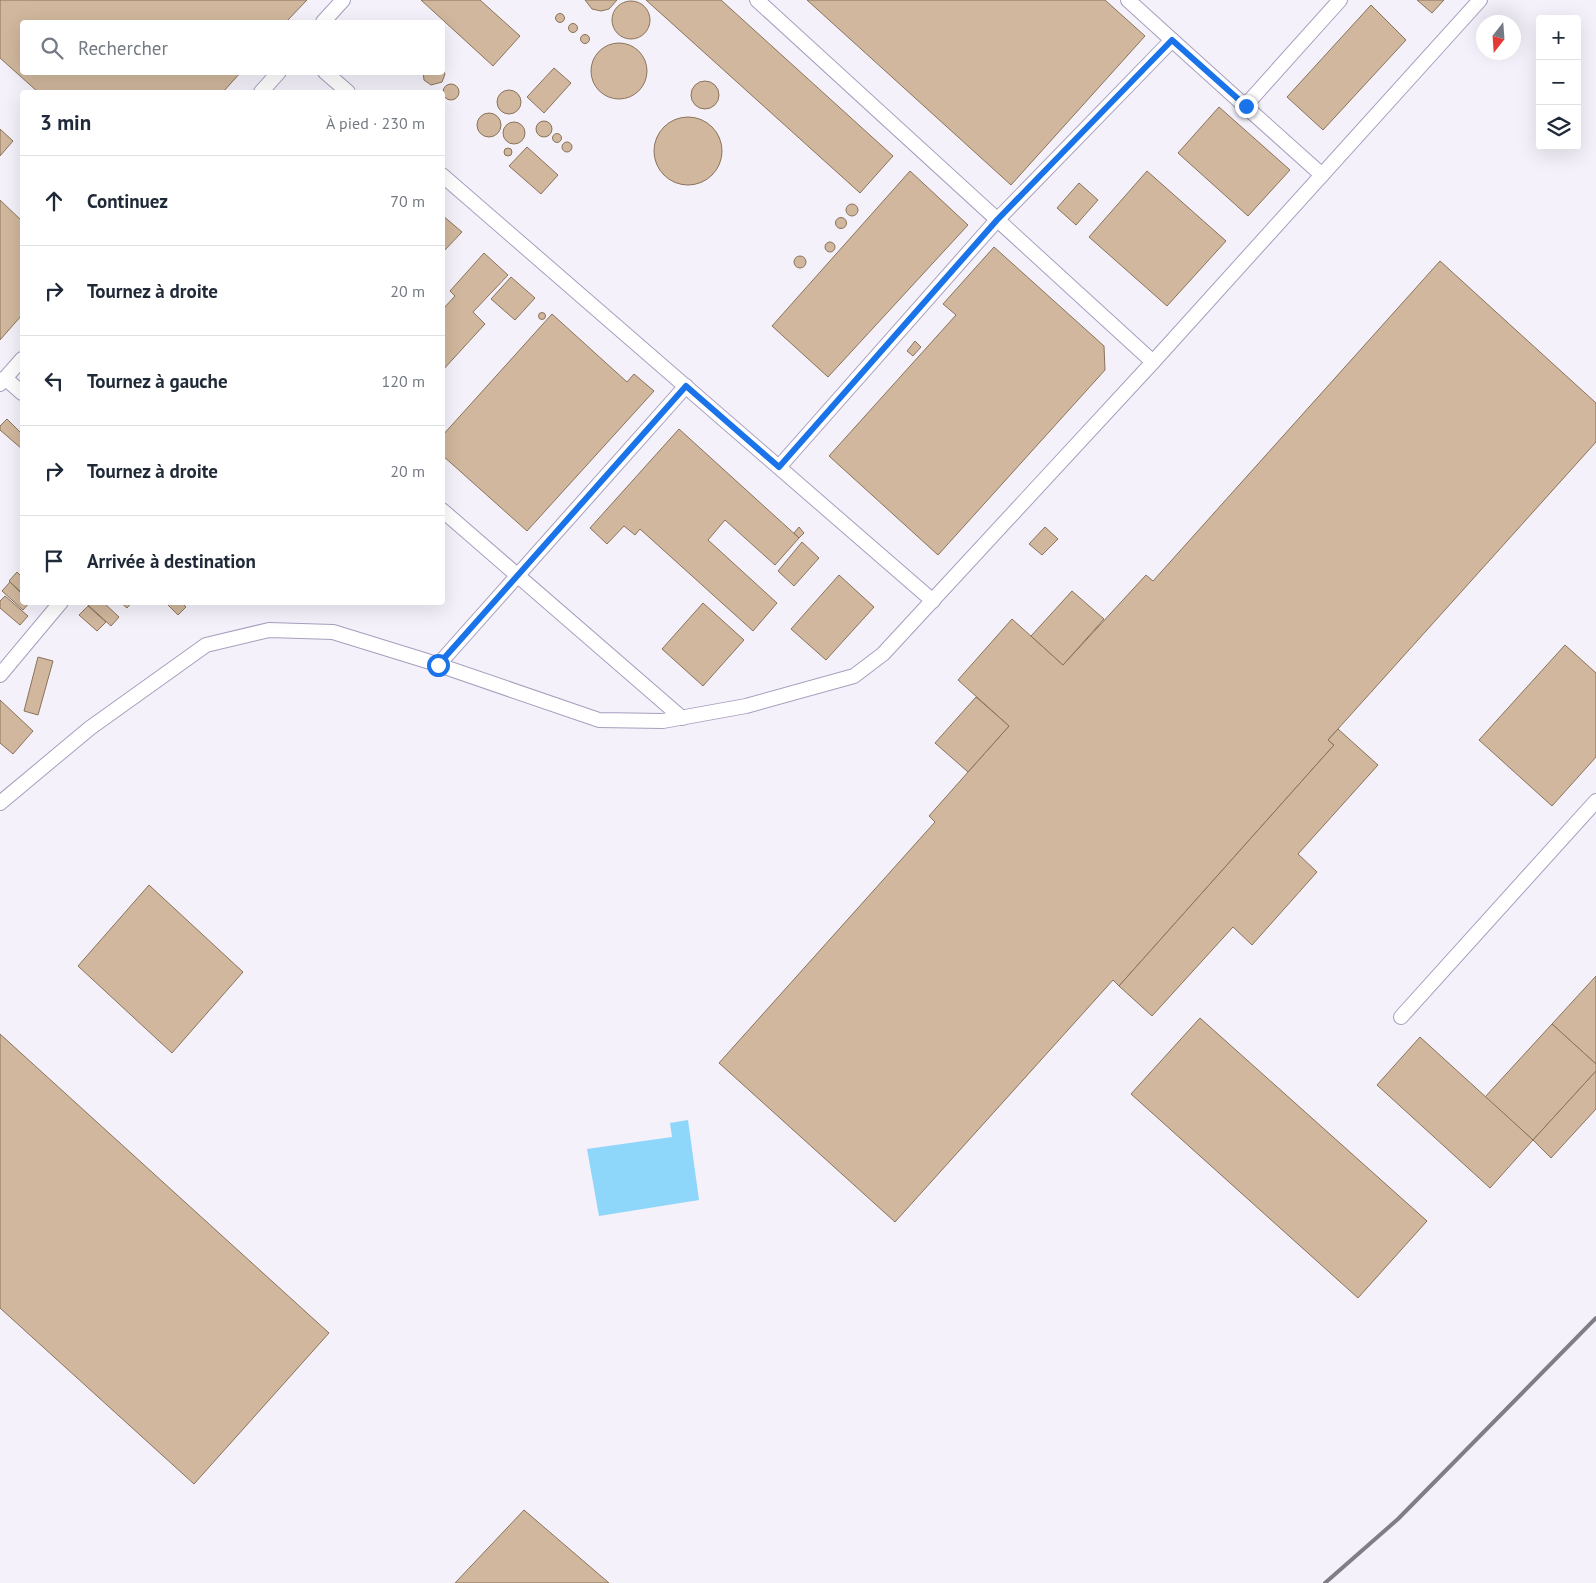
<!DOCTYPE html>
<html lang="fr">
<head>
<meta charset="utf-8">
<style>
  :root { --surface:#fff; --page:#f2f2f3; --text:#1f2937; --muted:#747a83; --line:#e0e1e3 }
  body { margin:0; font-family:"PT Sans",sans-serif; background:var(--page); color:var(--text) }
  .controls { position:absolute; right:15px; top:15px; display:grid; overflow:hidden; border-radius:5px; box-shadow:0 5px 20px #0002 }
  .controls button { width:45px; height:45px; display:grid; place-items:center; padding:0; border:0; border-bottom:1px solid var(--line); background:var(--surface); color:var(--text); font:25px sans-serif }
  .compass { position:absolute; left:1476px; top:15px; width:45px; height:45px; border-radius:50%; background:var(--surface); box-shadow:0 5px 20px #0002; rotate:197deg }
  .stop { position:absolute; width:15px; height:15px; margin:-11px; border:4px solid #1a73e8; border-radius:50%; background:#fff }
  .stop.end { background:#1a73e8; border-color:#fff; box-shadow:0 1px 5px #0008 }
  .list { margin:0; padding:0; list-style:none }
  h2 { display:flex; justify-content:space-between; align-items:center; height:65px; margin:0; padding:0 20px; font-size:21px }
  h2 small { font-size:16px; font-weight:400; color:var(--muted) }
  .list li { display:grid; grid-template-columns:32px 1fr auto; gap:15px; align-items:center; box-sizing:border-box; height:90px; padding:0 20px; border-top:1px solid var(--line) }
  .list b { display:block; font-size:19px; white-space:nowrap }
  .list em { font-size:16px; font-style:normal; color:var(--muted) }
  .icon { flex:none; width:28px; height:28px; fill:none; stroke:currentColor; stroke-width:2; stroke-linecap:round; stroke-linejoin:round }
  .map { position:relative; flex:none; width:1596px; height:1583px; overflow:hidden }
  .search { position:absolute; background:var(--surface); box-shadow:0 5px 20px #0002; left:20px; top:20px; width:425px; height:55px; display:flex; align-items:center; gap:12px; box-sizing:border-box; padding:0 18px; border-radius:5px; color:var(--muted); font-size:19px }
  .panel { position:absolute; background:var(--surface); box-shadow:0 5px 20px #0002; left:20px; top:90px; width:425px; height:515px; border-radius:5px }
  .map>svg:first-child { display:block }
</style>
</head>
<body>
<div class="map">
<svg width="1596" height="1583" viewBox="0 0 1596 1583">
  <rect width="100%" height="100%" fill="#fafafa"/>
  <path fill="#f4f1fa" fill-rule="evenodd" d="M0 0H1596V1583H0ZM1540 19H1577V146H1540ZM22 22H442V72H22ZM1484 22H1514V52H1484ZM22 92H442V602H22Z"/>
  <path fill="#8fd6fb" d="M688 1120 699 1200 599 1216 587 1149 672 1137 670 1123Z"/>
  <g fill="#d0b79d" stroke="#8a735a">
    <path d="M0 0H307L286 22H22V72H241L223 92H38L0 58Z"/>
    <path d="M421 0H480L520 36 493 66Z"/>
    <path d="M585 0H617L609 9 601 11 592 9Z"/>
    <path d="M646 0H721L893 156 860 193Z"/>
    <path d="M807 0H1105L1145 36 1011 185Z"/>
    <path d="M1417 0H1444L1432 13Z"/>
    <circle cx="631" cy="20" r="19"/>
    <path d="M1371 5 1406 40 1323 130 1287 97Z"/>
    <circle cx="560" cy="18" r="4.5"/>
    <circle cx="573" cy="28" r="4.5"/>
    <circle cx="585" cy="39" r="4.5"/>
    <circle cx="619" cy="71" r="28"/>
    <path d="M442 67 445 74 442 82 431 85 424 80 423 72H442Z"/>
    <path d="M554 68 571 83 544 113 527 97Z"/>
    <circle cx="705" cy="95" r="14"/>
    <circle cx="451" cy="92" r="8"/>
    <circle cx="509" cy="102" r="12"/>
    <path d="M1219 107 1290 170 1248 216 1178 153Z"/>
    <circle cx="489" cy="125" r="12"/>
    <circle cx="688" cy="151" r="34"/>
    <circle cx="544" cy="129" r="8"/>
    <circle cx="514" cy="133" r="11"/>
    <path d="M0 129 13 141 0 156Z"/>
    <circle cx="557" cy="138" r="4.5"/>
    <circle cx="567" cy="147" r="5"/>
    <path d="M527 147 558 175 541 194 509 166Z"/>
    <circle cx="508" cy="152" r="4"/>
    <path d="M910 171 968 225 828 377 772 326Z"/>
    <path d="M1147 171 1226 241 1167 306 1089 237Z"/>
    <path d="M1079 183 1098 200 1076 225 1057 208Z"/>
    <path d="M0 200 22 221V315L0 340Z"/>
    <circle cx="852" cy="210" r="6"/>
    <path d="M442 215 462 232 442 253Z"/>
    <circle cx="841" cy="223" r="5.5"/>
    <circle cx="830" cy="247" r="5"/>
    <path d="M994 247 1104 346 1105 370 938 555 829 456 956 315 943 304Z"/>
    <path d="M484 253 508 275 473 312 485 324 442 371V310L455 296 450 291Z"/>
    <circle cx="800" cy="262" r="6"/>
    <path d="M1440 261 1596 403V442L1328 740 1334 745 1119 986 1113 980 895 1222 719 1063 935 822 929 816 1009 726 958 680 1012 619 1063 665 1146 575 1153 581 1162 571Z"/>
    <path d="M511 277 535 298 515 320 491 299Z"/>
    <circle cx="542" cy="316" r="3.5"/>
    <path d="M552 314 627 382 634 374 654 391 527 531 442 455V436Z"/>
    <path d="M915 341 921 347 913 356 907 351Z"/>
    <path d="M7 419 22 434V449L0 430V426Z"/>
    <path d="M679 429 799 538 775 565 725 520 708 540 777 603 753 631 640 529 635 535 624 526 607 544 590 528Z"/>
    <path d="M799 527 804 533 799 538 794 533Z"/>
    <path d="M1045 527 1058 539 1042 555 1029 544Z"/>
    <path d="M802 542 819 558 794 586 778 571Z"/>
    <path d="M17 572 22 577V593L9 581Z"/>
    <path d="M839 575 874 607 826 660 791 629Z"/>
    <path d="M10 582 22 594V602H30L23 610 2 591Z"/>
    <path d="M1072 591 1104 619 1063 665 1031 636Z"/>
    <path d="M5 596 28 616 20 625 0 608V601Z"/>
    <path d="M91 602H103L119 617 111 626 88 605Z"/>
    <path d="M120 602H132L127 608Z"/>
    <path d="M165 602H181L186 607 178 615Z"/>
    <path d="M703 603 744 640 703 686 662 649Z"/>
    <path d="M88 606 106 622 97 631 79 615Z"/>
    <path d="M1565 645 1596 673V757L1552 806 1479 740Z"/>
    <path d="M38 657 53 661 38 715 24 711Z"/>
    <path d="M976 697 1009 726 968 772 935 743Z"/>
    <path d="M0 700 33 731 13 754 0 743Z"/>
    <path d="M1338 729 1378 765 1298 854 1317 872 1252 945 1233 927 1152 1016 1119 986 1334 745 1328 740Z"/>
    <path d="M149 885 243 972 172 1053 78 966Z"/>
    <path d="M1596 976V1064L1552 1024Z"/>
    <path d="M1200 1018 1427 1221 1358 1298 1131 1094Z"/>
    <path d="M1552 1024 1596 1064V1071L1533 1140 1485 1097Z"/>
    <path d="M0 1034 329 1333 194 1484 0 1308Z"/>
    <path d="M1420 1037 1533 1140 1490 1188 1377 1085Z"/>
    <path d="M1596 1071V1109L1551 1158 1533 1140Z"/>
    <path d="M524 1510 609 1583H455Z"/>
  </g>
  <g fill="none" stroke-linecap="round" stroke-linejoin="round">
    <defs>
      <g id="service">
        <path d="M757 0 1153 362"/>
        <path d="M1128 0 1172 40"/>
        <path d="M323 22 343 0"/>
        <path d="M325 72 348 92"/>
        <path d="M261 92 279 72"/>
        <path d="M442 175 933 601"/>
        <path d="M1322 175 1245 106 1340 0"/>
        <path d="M5 378 22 393"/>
        <path d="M0 384 22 359"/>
        <path d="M779 467 997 220 1172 40 1245 106"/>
        <path d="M442 510 682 718"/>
        <path d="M438 665 686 386"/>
        <path d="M0 675 61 602"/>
        <path d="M0 803 90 728 206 645 269 630 333 632 427 661 599 720 663 721 746 706 854 676 883 654 1153 362 1480 0"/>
        <path d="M1401 1017 1596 801"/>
      </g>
    </defs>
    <use href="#service" stroke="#a89ebe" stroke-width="16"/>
    <use href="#service" stroke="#fff" stroke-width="14"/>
    <path stroke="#807e85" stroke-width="4" d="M1325 1583 1398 1519 1596 1318"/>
  </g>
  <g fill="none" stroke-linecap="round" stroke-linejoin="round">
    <path stroke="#1a73e8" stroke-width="6" d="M438 665 686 386 779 467 997 220 1172 40 1246 106"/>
  </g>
</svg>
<div class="controls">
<button>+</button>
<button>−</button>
<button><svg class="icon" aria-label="layers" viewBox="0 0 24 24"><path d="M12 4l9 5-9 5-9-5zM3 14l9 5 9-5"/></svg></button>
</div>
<svg class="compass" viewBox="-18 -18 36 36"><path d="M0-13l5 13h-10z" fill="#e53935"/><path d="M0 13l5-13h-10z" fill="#747a83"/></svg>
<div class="stop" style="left:438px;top:665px"></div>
<div class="stop end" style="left:1246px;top:106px"></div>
<div class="search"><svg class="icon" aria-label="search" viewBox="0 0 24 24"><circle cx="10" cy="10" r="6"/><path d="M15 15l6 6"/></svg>Rechercher</div>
<section class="panel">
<h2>3 min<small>À pied · 230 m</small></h2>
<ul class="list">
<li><svg class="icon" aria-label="ahead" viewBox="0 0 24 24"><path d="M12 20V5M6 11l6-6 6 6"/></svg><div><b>Continuez</b></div><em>70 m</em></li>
<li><svg class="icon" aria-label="right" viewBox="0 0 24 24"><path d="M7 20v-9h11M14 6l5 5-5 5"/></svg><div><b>Tournez à droite</b></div><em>20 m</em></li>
<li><svg class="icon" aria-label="left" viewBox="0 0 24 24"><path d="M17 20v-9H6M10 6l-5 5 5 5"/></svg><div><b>Tournez à gauche</b></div><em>120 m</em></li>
<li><svg class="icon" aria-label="right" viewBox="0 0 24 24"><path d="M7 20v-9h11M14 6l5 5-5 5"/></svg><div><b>Tournez à droite</b></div><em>20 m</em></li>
<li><svg class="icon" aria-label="arrive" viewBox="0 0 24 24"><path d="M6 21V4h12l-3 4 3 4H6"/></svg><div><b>Arrivée à destination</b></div></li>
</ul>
</section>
</div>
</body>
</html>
